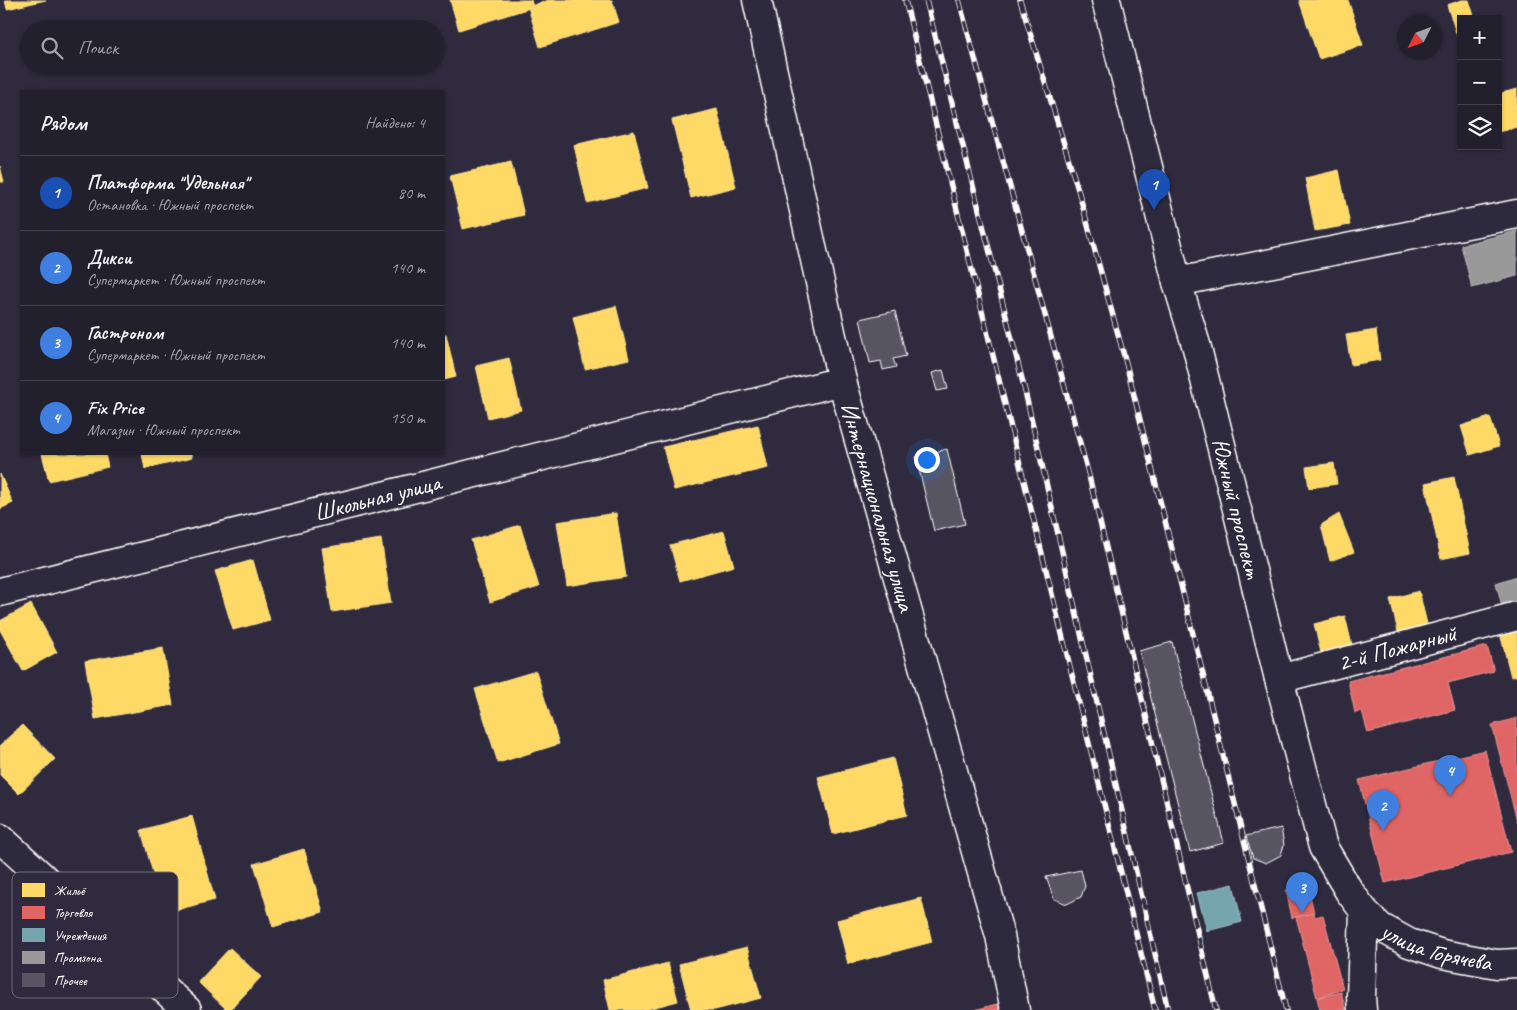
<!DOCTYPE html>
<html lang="ru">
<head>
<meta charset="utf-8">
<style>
  :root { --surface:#23202e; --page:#2b2836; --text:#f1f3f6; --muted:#a3a3aa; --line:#403e4a; --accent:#ff9aa2 }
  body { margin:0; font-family:Caveat,sans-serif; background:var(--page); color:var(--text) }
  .controls { position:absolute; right:15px; top:15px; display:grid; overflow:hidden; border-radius:0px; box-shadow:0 1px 4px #0004 }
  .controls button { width:45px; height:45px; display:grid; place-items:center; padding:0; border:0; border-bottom:1px solid var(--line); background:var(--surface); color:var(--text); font:25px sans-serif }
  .compass { position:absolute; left:1397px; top:15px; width:45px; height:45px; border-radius:50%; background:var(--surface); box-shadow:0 1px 4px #0004; rotate:228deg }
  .you { position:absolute; left:926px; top:459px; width:18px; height:18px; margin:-12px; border:4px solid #fff; border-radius:50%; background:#1a73e8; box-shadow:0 0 0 8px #1a73e833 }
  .badge { display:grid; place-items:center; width:32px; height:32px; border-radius:50%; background:var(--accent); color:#fff; font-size:16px; font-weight:700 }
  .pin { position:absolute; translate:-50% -41px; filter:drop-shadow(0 1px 2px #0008) }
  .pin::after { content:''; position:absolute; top:26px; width:18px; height:15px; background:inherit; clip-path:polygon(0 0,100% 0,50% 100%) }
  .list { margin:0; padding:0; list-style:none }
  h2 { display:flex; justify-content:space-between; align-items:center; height:65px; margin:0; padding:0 20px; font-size:21px }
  h2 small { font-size:16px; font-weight:400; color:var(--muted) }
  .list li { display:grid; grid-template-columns:32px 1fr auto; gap:15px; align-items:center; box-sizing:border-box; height:75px; padding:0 20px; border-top:1px solid var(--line) }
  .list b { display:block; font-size:19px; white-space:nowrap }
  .list p { margin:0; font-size:16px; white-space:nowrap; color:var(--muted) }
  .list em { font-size:16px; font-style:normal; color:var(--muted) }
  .icon { flex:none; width:28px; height:28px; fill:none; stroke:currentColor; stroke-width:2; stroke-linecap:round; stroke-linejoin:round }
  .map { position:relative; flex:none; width:1517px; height:1010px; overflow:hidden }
  .search { position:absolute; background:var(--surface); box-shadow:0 1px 4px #0004; left:20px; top:20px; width:425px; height:55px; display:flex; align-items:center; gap:12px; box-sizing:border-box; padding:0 18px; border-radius:28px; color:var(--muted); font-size:19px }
  .panel { position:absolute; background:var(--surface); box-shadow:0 1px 4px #0004; left:20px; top:90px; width:425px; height:365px; border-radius:0px }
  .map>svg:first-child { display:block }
</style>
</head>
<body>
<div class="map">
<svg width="1517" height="1010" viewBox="0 0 1517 1010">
  <rect width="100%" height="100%" fill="#2f2a3d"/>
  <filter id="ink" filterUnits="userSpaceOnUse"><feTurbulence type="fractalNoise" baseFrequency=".02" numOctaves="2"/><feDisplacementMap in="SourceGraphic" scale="10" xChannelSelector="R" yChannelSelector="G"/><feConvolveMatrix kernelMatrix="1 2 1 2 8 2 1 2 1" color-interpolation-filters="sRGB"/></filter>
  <g filter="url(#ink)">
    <g fill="#ffd966" stroke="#ffe494">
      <path d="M5 0H46L7 9Z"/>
      <path d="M450 0H531L533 7 459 30Z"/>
      <path d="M549 0H612L619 22 540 47 528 7Z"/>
      <path d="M1299 0H1348L1363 45 1319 59Z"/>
      <path d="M1462 0H1469L1475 19H1461V38L1458 39 1447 5Z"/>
      <path d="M1517 89V127L1498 132V94Z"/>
      <path d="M717 109 736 187 691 198 672 120Z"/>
      <path d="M634 131 648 188 587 203 574 145Z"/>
      <path d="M511 162 524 215 463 229 450 176Z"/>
      <path d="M0 166 4 182H0Z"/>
      <path d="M1339 170 1350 225 1315 231 1305 178Z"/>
      <path d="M616 306 629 359 585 369 573 317Z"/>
      <path d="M1376 330 1380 360 1351 365 1346 335Z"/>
      <path d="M444 334H446L456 377 444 380Z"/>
      <path d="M509 358 521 410 488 418 476 366Z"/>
      <path d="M1490 417 1499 446 1470 455 1461 426Z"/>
      <path d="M758 425 768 468 674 490 663 447Z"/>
      <path d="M42 454H105L108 467 49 481Z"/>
      <path d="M142 454H191L192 458 145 469Z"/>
      <path d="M1334 463 1337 484 1309 488 1306 467Z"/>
      <path d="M0 474 13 503 0 509Z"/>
      <path d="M1454 477 1470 553 1441 559 1425 483Z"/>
      <path d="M616 513 626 577 567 586 557 522Z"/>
      <path d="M1339 514 1354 552 1330 561 1321 525Z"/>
      <path d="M520 525 539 587 490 602 471 540Z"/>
      <path d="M724 531 734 566 680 581 670 545Z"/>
      <path d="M381 539 391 603 332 612 322 548Z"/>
      <path d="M253 560 270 620 233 630 215 571Z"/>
      <path d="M1419 591 1429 632 1400 640 1390 599Z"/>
      <path d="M31 604 57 652 23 671 0 630V621Z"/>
      <path d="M1345 616 1353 649 1322 657 1314 624Z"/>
      <path d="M1517 629V676L1511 677 1500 633Z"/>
      <path d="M163 648 173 705 95 719 85 661Z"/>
      <path d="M536 671 559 744 498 763 475 689Z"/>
      <path d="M22 725 55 759 19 794 0 775V745Z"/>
      <path d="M893 758 907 815 833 834 818 777Z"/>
      <path d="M192 816 215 900 164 913 141 830Z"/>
      <path d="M304 849 323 912 273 927 254 864Z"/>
      <path d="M921 898 932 942 848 964 837 920Z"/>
      <path d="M747 947 761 998 715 1010H691L679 964Z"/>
      <path d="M230 948 261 977 230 1010H227L198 982Z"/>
      <path d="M668 963 678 1001 644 1010H610L603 980Z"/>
    </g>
    <g fill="#e06666" stroke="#e99494">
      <path d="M1487 646 1494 671 1448 683 1455 710 1368 733 1362 711 1355 713 1348 681Z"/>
      <path d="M1517 718V821L1492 725Z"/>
      <path d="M1485 750 1511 852 1385 883 1359 780Z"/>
      <path d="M1286 890 1303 891 1310 895 1314 913 1292 918Z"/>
      <path d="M1314 913 1315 917 1323 915 1343 989 1317 998 1296 917Z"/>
      <path d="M1341 992 1346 1010H1320L1317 998Z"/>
      <path d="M1001 1003 1002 1010H975Z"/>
      <path d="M1001 1003 1002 1010H975Z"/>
    </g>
    <path fill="#76a5af" stroke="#9fc0c7" d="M1233 884 1242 922 1207 931 1197 893Z"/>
    <g fill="#999" stroke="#b8b8b8">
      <path d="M1517 231V276L1472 288 1461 245Z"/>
      <path d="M1517 576V606L1503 610 1496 583Z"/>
    </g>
    <g fill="#595564" stroke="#fff">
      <path d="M895 311 906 356 893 359 896 367 883 370 881 361 870 363 860 319Z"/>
      <path d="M943 370 948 389 937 391 932 373Z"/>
      <path d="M947 449 965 524 934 531 916 457Z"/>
      <path d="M1172 642 1224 843 1190 852 1139 651Z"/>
      <path d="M1281 828 1284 845 1281 855 1266 863 1253 858 1246 836Z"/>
      <path d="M1081 870 1085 886 1081 897 1067 904 1054 899 1046 877Z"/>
    </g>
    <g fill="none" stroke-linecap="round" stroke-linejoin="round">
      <defs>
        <g id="minor">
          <path id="s1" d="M757 0 842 381 1000 936 1015 1010"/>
          <path d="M1177 282 1517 214"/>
          <path id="s2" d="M0 592 842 381"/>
          <path id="s3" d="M1279 679 1517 616"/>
          <path d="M0 838 187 1010"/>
          <path d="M1362 1010 1361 997 1364 911"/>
        </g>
        <g id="major">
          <path id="s4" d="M1106 0 1177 282 1197 348 1279 679 1323 847 1349 891 1364 911 1380 927 1409 943 1442 954 1497 964 1517 963"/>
        </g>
      </defs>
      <use href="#minor" stroke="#fff" stroke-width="31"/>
      <use href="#major" stroke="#fff" stroke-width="31"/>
      <use href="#minor" stroke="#2f2a3d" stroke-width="28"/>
      <use href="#major" stroke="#2f2a3d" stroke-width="28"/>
      <defs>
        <g id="rail">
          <path d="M905 0 1155 1010"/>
          <path d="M926 0 1024 387 1168 1010"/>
          <path d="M959 0 1089 476 1216 1010"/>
          <path d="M1020 0 1079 193 1126 363 1286 1010"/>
        </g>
      </defs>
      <use href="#rail" stroke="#fff" stroke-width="5.5"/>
      <use href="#rail" stroke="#2f2a3d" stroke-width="4" stroke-dasharray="11" stroke-linecap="butt"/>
    </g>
  </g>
  <g text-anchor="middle" stroke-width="5" stroke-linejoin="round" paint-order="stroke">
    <g font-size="24" fill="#fff" stroke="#2f2a3d">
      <text dy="8" stroke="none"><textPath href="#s2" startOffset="389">Школьная улица</textPath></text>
      <text dy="8" stroke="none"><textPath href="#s1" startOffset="521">Интернациональная улица</textPath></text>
      <text dy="8" stroke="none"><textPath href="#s4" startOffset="525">Южный проспект</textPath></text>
      <text dy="8" stroke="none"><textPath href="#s3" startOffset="122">2-й Пожарный</textPath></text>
      <text dy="8" stroke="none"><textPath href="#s4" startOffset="1034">улица Горячева</textPath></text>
    </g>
  </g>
  <rect x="12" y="872" width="166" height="126" rx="8" fill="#2f2a3d" stroke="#6d6a77" stroke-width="1"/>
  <rect x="22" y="883" width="23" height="14" fill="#ffd966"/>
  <rect x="22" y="906" width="23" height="13" fill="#e06666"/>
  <rect x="22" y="928" width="23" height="14" fill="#76a5af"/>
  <rect x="22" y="951" width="23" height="13" fill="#999"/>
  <rect x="22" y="973" width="23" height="14" fill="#595564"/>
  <g font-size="14" fill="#fff">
    <text x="54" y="895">Жильё</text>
    <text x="54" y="917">Торговля</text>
    <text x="54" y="940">Учреждения</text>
    <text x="54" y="962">Промзона</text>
    <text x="54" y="985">Прочее</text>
  </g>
</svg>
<div class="controls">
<button>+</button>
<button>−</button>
<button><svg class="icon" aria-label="layers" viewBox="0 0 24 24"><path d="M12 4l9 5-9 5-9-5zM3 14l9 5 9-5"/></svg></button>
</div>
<svg class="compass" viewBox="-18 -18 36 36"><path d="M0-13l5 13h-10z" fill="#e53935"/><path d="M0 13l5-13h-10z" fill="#a3a3aa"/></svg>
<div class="you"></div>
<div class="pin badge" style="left:1154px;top:210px;background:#1a4fb4">1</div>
<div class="pin badge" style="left:1383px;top:831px;background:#3f7fe0">2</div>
<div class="pin badge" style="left:1302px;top:913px;background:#3f7fe0">3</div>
<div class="pin badge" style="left:1450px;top:796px;background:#3f7fe0">4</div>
<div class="search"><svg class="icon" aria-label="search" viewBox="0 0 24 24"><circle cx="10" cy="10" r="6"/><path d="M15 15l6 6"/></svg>Поиск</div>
<section class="panel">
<h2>Рядом<small>Найдено: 4</small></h2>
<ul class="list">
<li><span class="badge" style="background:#1a4fb4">1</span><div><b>Платформа &quot;Удельная&quot;</b><p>Остановка · Южный проспект</p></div><em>80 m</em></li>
<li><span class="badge" style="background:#3f7fe0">2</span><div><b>Дикси</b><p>Супермаркет · Южный проспект</p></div><em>140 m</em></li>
<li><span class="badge" style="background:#3f7fe0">3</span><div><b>Гастроном</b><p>Супермаркет · Южный проспект</p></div><em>140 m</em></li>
<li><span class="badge" style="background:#3f7fe0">4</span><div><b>Fix Price</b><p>Магазин · Южный проспект</p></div><em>150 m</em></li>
</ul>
</section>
</div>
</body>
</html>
